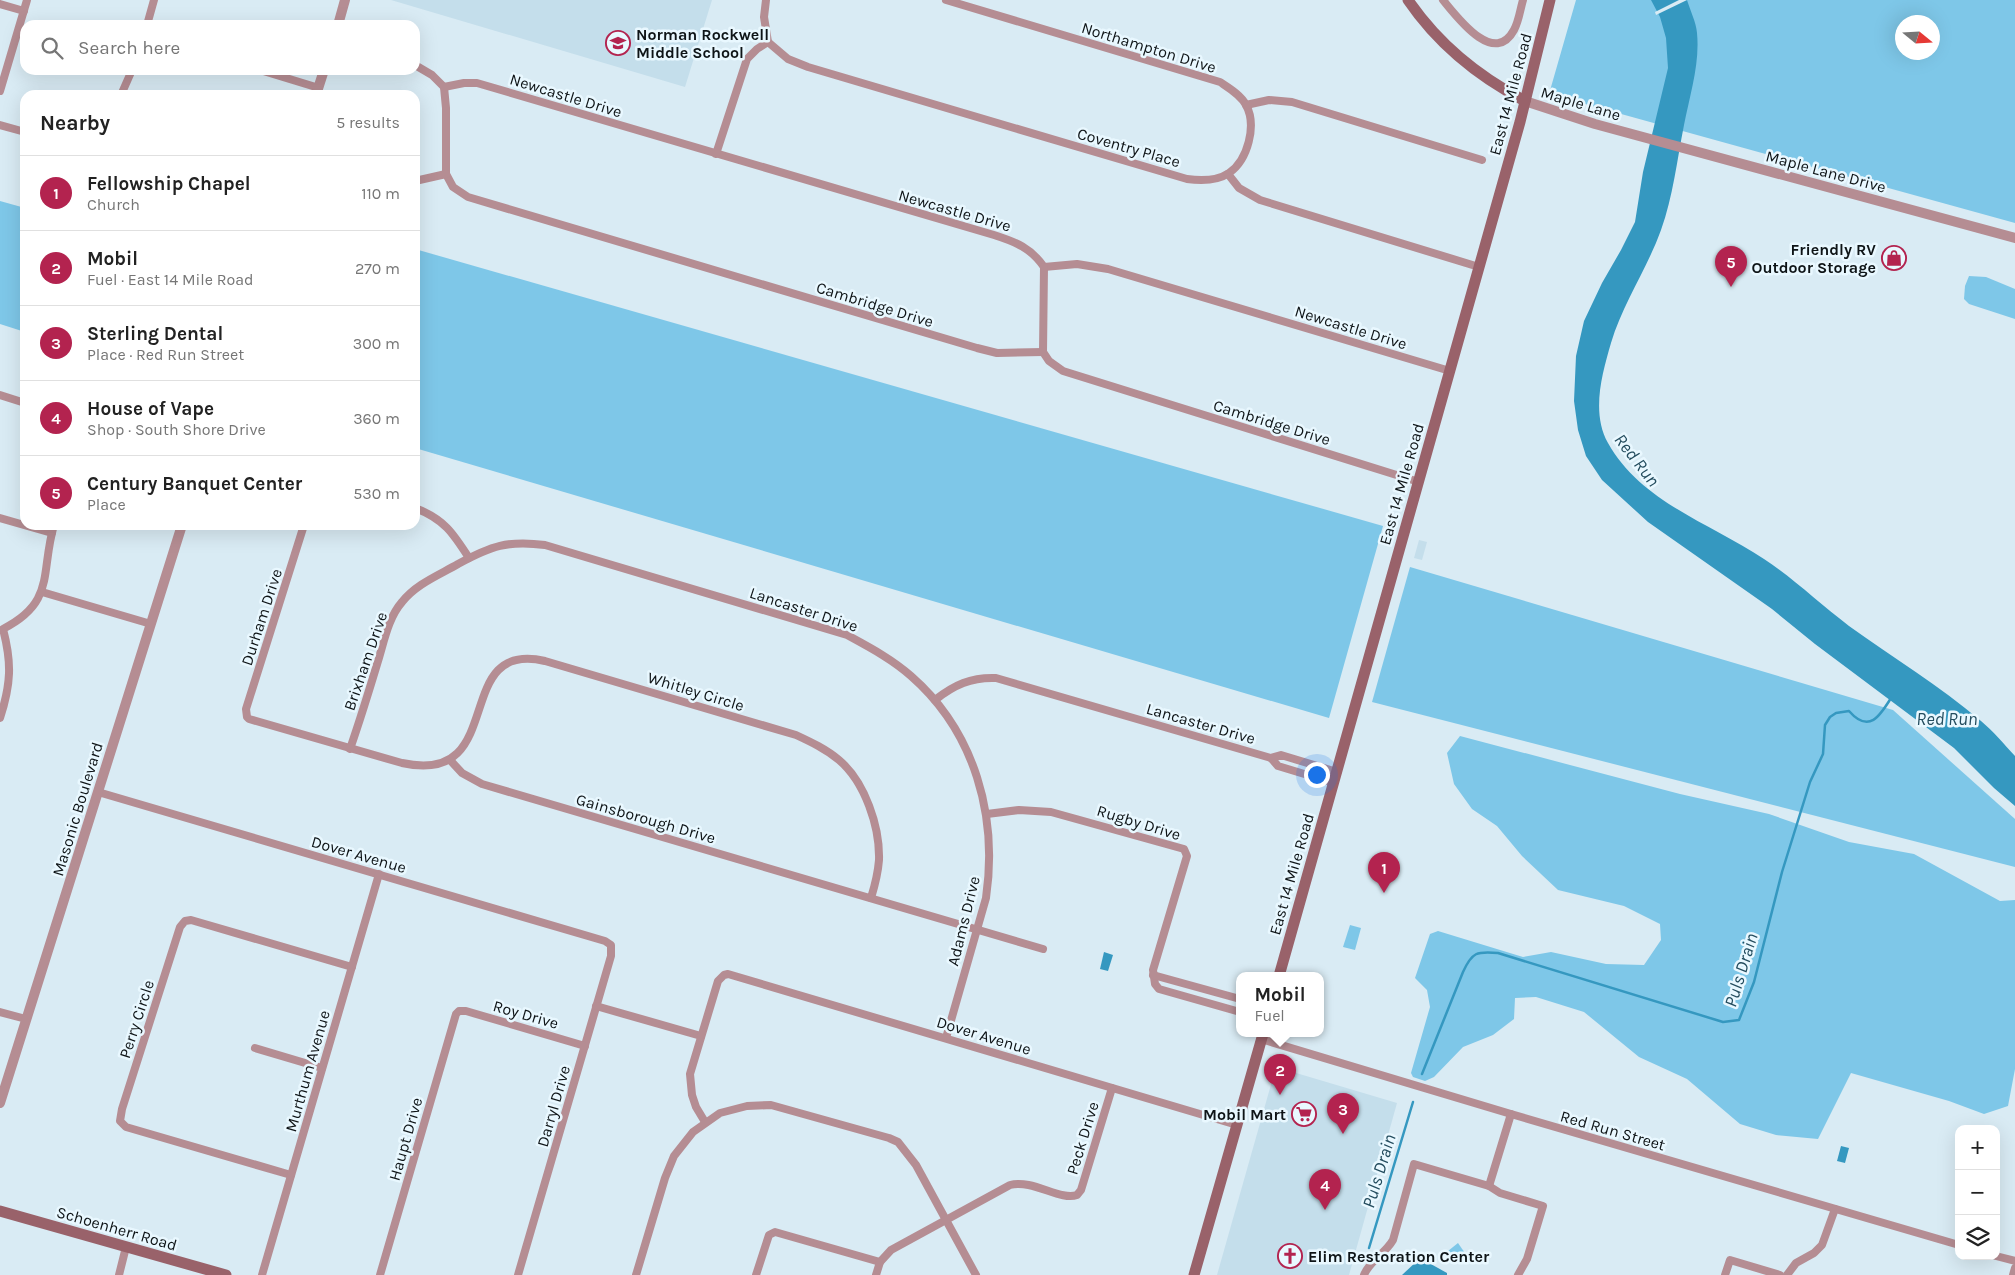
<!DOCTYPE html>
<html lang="en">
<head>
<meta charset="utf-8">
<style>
  :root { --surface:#fff; --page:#f2f2f2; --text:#222; --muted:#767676; --line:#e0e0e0; --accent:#b3234f }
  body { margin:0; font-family:Karla,sans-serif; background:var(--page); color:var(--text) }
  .controls { position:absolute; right:15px; bottom:15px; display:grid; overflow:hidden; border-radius:10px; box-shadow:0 5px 20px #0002 }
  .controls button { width:45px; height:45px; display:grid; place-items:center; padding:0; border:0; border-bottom:1px solid var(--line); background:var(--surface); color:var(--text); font:25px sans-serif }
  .compass { position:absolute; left:1895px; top:15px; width:45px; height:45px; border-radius:50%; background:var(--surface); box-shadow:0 5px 20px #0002; rotate:108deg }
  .you { position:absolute; left:1316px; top:774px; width:18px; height:18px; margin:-12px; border:4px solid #fff; border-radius:50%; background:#1a73e8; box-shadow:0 0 0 8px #1a73e833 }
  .badge { display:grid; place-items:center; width:32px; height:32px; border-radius:50%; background:var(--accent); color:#fff; font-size:16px; font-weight:700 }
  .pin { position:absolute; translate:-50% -41px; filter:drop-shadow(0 1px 2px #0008) }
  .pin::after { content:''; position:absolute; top:26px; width:18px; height:15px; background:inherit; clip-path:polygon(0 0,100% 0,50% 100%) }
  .popup { position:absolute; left:1236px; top:972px; width:88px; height:65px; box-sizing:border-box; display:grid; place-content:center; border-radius:10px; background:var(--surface); filter:drop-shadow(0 1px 4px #0005); font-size:16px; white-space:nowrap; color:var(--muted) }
  .popup b { font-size:19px; color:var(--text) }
  .popup::after { content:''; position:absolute; left:50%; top:100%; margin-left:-10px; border:10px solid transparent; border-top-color:var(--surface) }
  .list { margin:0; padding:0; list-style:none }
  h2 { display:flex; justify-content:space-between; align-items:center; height:65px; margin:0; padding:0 20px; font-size:21px }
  h2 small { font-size:16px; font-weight:400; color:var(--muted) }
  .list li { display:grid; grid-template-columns:32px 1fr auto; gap:15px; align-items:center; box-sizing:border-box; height:75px; padding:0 20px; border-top:1px solid var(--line) }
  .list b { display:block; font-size:19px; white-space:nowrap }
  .list p { margin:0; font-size:16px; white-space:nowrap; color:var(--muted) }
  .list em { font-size:16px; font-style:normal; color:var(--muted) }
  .icon { flex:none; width:28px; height:28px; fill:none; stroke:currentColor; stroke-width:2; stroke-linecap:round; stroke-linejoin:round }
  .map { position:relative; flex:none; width:2015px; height:1275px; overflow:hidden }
  .search { position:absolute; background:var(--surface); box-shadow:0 5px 20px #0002; left:20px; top:20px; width:400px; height:55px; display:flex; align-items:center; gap:12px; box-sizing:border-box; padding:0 18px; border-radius:15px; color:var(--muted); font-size:19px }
  .panel { position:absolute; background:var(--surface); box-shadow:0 5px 20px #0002; left:20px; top:90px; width:400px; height:440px; border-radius:15px }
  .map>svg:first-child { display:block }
</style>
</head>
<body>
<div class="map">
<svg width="2015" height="1275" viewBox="0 0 2015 1275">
  <rect width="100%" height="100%" fill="#d9ebf4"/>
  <g fill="#c4deeb">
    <path d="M391 0H712L685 87Z"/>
    <path d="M1419 540 1427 542 1422 560 1414 558Z"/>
    <path d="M1276 1067 1397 1103 1349 1275H1217Z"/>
  </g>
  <g fill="#7ec7e8" fill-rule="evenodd">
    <path d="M1576 0H2015V223L1549 94ZM1902 22H1932V52H1902Z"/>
    <path d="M0 201 25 208V332L0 324Z"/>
    <path d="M415 249 1383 526 1329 718 415 448Z"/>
    <path d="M1969 276 1986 277 2015 289V319L1969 304 1964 299 1965 286Z"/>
    <path d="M1410 567 1893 710 2015 819V867L1372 702Z"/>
    <path d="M1460 736 1680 794 1769 814 1849 842 1914 854 2000 901 2015 900V1069L2008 1106 1984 1114 1949 1101 1851 1073 1818 1139 1776 1135 1740 1124 1687 1079 1639 1057 1584 1012 1536 997 1515 998 1514 1019 1493 1035 1463 1047 1434 1077 1425 1081 1413 1077 1411 1073 1430 1007 1427 990 1415 978 1430 934 1438 931 1523 957 1551 952 1606 964 1644 965 1661 940 1660 924 1624 906 1558 890 1522 856 1497 826 1472 809 1454 784 1447 753Z"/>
    <path d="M1350 925 1361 928 1355 950 1343 947Z"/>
    <path d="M1458 1243 1467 1256 1457 1263 1448 1251Z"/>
  </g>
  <g fill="#3598c0">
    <path d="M1651 0H1687C1690 10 1696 22 1697 33 1700 64 1690 94 1684 125 1677 160 1673 197 1661 230 1647 269 1623 303 1611 343 1602 374 1591 413 1608 443 1641 502 1710 523 1764 559 1794 579 1820 604 1849 626 1892 657 1940 686 1981 721 1993 731 2004 744 2015 756V806L1994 788 1954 748 1815 644 1772 609 1648 522 1602 480 1586 456 1578 430 1574 401 1576 356 1584 321 1602 283 1621 250 1635 222 1643 172 1668 68 1666 38 1660 17Z"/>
    <path d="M1104 952 1113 955 1108 971 1100 969Z"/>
    <path d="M1841 1146 1849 1148 1845 1163 1837 1161Z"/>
    <path d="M1417 1261 1429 1263 1447 1273V1275H1402Z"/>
  </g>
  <path fill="#d9ebf4" d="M1679 0H1687L1656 15 1655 12Z"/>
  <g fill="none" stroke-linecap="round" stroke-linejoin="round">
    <g stroke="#3598c0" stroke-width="2.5">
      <path d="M1422 1074 1463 972C1472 952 1477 951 1498 953L1723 1022 1739 1020 1754 982 1782 872 1810 782 1823 754 1825 725 1830 717 1836 713 1849 711C1869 734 1880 716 1891 698"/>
      <path d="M1369 1248 1413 1102"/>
    </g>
    <g stroke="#b58d93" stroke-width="8">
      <path d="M1443 0C1457 17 1494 67 1514 30 1519 21 1520 10 1523 0"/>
      <path d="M0 4 24 11"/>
      <path d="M147 25 154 0"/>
      <path d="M768 42 788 59 808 67 1187 179C1201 181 1217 181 1229 173 1248 160 1257 125 1246 105 1241 95 1229 88 1220 82L946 0"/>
      <path d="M415 65 432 75 444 87 446 108V174L453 187 468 197 977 348 997 353 1043 352"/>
      <path d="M260 70 319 88"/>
      <path d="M444 87 464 83H477L994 235C1016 242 1031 248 1044 267"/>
      <path d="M0 91 27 0"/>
      <path d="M121 95 132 70"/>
      <path d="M1246 105 1269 100 1292 102 1482 160"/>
      <path d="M0 125 25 132"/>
      <path d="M716 154 747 59 757 49 768 42 764 17 766 0"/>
      <path d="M1228 174 1239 188 1260 200 1479 267"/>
      <path d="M415 181 446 174"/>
      <path d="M1044 267 1077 264 1108 269 1450 371"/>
      <path d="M1043 352 1049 361 1063 371 1419 482"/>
      <path d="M1043 352 1044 267"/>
      <path d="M0 395 25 403"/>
      <path d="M415 508C444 519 453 533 469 558"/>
      <path d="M0 518 52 533"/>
      <path d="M304 525 246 709 247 717 249 719 402 763C510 787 449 639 545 661L796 735C811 742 826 749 839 760 865 782 880 827 879 860 878 873 875 885 871 898"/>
      <path d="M42 592 151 624"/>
      <path d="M935 700C954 685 971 677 996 678L1271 758"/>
      <path d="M0 718C11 684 12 663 3 629 56 602 40 573 54 525"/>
      <path d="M350 749C360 720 369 691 378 661 384 642 388 618 402 602 416 584 439 575 458 564 491 546 508 540 545 545L847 635C869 647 892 659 911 676 975 732 998 816 986 898L946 1038"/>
      <path d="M450 760 462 773 482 784 1043 949"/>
      <path d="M1334 783 1278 766 1271 758 1281 755 1337 772"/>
      <path d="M98 792 605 941 611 945V956L518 1275"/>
      <path d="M987 814 1019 810 1051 812 1184 849 1187 856 1153 970 1155 984 1159 989 1240 1012"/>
      <path d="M1153 975 1240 999"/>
      <path d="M596 1006 701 1036"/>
      <path d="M0 1012 26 1019"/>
      <path d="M1261 1039 1511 1114 1959 1245"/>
      <path d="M255 1048 322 1068"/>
      <path d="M705 1122 696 1107 692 1095 690 1074 718 981 724 975 728 974 1237 1125"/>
      <path d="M291 1175 126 1127 120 1121 122 1109 180 927 185 921 191 920 352 967"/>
      <path d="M1489 1186 1511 1114"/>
      <path d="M1996 1256 2015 1261"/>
      <path d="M119 1275 126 1247"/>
      <path d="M262 1275 379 874"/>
      <path d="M380 1275 456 1014 459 1011H466L585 1046"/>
      <path d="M636 1275 665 1178 674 1156 693 1132 720 1113 747 1106 771 1105 889 1138 898 1142 916 1165 976 1275"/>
      <path d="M756 1275 769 1235 775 1232 880 1262 891 1250 1010 1185C1033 1179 1060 1201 1077 1195L1081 1190 1112 1088"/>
      <path d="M876 1275 880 1262"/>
      <path d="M1364 1275C1370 1260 1385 1254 1393 1240L1414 1164 1489 1186 1500 1193 1543 1206 1527 1259 1518 1275"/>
      <path d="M1725 1275 1730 1260 1780 1275"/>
      <path d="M1787 1275 1796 1263 1814 1253 1822 1245 1835 1209"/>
      <path d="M2013 1275 2015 1268"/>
    </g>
    <g stroke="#b58d93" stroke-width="10">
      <path d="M338 25 345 0"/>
      <path d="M316 95 324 70"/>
      <path d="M1525 101 1595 124 2015 238"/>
      <path d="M0 1103 182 525"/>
    </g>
    <g stroke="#99626a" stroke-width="11">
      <path d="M1408 0C1438 44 1479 77 1525 101"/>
      <path d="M1279 976 1520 122 1550 0"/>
      <path d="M0 1211 226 1275"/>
      <path d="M1194 1275 1263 1034"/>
    </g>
  </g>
  <defs>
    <symbol id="school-ring" viewBox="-11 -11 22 22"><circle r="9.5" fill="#e9f8ff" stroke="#b3234f" stroke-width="1.5"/><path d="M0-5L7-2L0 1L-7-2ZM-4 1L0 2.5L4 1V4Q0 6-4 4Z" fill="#b3234f"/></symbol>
    <symbol id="shop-ring" viewBox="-11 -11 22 22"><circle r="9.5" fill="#e9f8ff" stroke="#b3234f" stroke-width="1.5"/><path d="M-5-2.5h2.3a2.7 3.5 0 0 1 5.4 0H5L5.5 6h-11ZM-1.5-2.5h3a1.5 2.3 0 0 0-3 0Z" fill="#b3234f"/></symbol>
    <symbol id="supermarket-ring" viewBox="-11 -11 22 22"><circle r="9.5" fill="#e9f8ff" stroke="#b3234f" stroke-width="1.5"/><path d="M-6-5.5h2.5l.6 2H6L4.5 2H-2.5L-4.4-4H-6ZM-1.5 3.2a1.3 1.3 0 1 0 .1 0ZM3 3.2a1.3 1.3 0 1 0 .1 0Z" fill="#b3234f"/></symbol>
    <symbol id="church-ring" viewBox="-11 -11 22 22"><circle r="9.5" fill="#e9f8ff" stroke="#b3234f" stroke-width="1.5"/><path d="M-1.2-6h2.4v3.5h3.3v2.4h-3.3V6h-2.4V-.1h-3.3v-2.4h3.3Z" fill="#b3234f"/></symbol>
  </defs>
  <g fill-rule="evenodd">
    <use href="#school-ring" x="604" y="29" width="28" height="28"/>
    <use href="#shop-ring" x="1880" y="244" width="28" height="28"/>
    <use href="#supermarket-ring" x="1290" y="1100" width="28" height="28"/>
    <use href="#church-ring" x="1276" y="1242" width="28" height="28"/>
  </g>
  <g text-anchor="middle" stroke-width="5" stroke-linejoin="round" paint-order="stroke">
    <g font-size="16" font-weight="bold" fill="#0e1417" stroke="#e9f8ff" text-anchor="start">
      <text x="636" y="40">Norman Rockwell<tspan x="636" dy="18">Middle School</tspan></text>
      <text x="1876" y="255" text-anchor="end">Friendly RV<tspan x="1876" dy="18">Outdoor Storage</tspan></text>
      <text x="1286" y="1120" text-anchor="end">Mobil Mart</text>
      <text x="1308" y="1262">Elim Restoration Center</text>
    </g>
    <g font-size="16" fill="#0e1417" stroke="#e9f8ff">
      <text transform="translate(1149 47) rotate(17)" y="6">Northampton Drive</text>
      <text transform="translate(1510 94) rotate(-75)" y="6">East 14 Mile Road</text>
      <text transform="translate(566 95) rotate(17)" y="6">Newcastle Drive</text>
      <text transform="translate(1581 103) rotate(17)" y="6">Maple Lane</text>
      <text transform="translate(1129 147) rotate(16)" y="6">Coventry Place</text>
      <text transform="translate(1826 171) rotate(15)" y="6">Maple Lane Drive</text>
      <text transform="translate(955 210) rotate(16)" y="6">Newcastle Drive</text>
      <text transform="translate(875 304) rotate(17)" y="6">Cambridge Drive</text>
      <text transform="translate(1351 327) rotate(17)" y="6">Newcastle Drive</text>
      <text transform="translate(1272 422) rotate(17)" y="6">Cambridge Drive</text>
      <text transform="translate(1401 484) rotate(-74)" y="6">East 14 Mile Road</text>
      <text transform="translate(804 609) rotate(18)" y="6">Lancaster Drive</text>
      <text transform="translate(261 617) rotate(-72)" y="6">Durham Drive</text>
      <text transform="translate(365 661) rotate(-71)" y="6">Brixham Drive</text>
      <text transform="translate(696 691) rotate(17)" y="6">Whitley Circle</text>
      <text transform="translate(1201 723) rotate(16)" y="6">Lancaster Drive</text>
      <text transform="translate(77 809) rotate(-73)" y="6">Masonic Boulevard</text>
      <text transform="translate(646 818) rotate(16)" y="6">Gainsborough Drive</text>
      <text transform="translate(1139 822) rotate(17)" y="6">Rugby Drive</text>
      <text transform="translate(359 854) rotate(16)" y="6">Dover Avenue</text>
      <text transform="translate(1291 874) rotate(-74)" y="6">East 14 Mile Road</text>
      <text transform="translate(963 921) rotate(-76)" y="6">Adams Drive</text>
      <text transform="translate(526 1014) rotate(16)" y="6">Roy Drive</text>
      <text transform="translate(136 1019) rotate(-72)" y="6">Perry Circle</text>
      <text transform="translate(984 1035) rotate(17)" y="6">Dover Avenue</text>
      <text transform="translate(307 1071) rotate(-74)" y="6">Murthum Avenue</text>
      <text transform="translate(553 1106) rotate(-74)" y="6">Darryl Drive</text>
      <text transform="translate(1613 1130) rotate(16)" y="6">Red Run Street</text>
      <text transform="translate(1082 1138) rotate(-73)" y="6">Peck Drive</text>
      <text transform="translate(405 1139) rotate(-74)" y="6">Haupt Drive</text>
      <text transform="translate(117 1228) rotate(16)" y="6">Schoenherr Road</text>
    </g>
    <g font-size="18" font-style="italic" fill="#234c5e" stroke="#e9f8ff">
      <text transform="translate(1637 460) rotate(52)" y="6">Red Run</text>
      <text x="1947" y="725">Red Run</text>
      <text transform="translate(1741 970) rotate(-73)" y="6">Puls Drain</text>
      <text transform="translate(1379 1171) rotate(-73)" y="6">Puls Drain</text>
    </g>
  </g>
</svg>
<div class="controls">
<button>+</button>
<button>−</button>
<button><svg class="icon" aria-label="layers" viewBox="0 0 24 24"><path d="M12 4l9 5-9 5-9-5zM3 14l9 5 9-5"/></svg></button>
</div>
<svg class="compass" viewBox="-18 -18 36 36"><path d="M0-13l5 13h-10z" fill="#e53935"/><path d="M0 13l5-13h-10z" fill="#767676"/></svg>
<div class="you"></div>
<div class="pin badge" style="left:1384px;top:893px">1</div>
<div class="pin badge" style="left:1280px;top:1095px">2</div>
<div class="popup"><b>Mobil</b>Fuel</div>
<div class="pin badge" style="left:1343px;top:1134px">3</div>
<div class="pin badge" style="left:1325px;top:1210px">4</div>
<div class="pin badge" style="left:1731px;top:287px">5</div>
<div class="search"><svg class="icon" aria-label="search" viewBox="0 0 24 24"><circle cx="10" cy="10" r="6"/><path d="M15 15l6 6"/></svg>Search here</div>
<section class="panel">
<h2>Nearby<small>5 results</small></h2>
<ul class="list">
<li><span class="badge">1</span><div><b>Fellowship Chapel</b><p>Church</p></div><em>110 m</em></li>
<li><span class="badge">2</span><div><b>Mobil</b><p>Fuel · East 14 Mile Road</p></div><em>270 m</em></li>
<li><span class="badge">3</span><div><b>Sterling Dental</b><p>Place · Red Run Street</p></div><em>300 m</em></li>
<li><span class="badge">4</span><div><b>House of Vape</b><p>Shop · South Shore Drive</p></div><em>360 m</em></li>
<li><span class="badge">5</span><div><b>Century Banquet Center</b><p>Place</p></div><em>530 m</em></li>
</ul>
</section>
</div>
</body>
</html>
